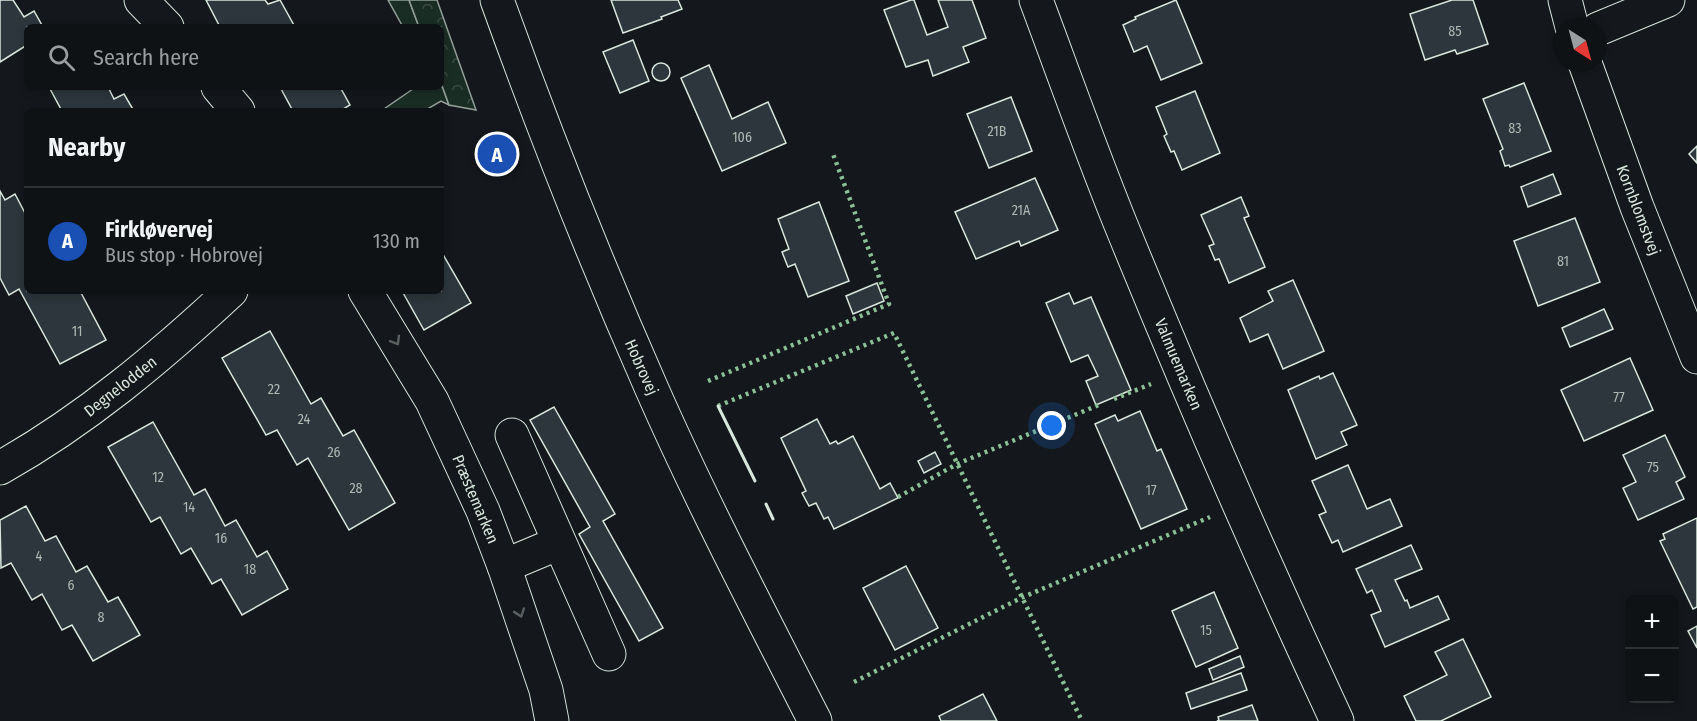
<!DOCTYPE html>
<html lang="en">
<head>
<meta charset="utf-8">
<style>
  :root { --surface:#0f1215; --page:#1d2022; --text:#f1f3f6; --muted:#9b9ea0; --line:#2f3234; --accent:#db2777 }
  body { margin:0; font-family:"Fira Sans Condensed",sans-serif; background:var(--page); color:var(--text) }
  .controls { position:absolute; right:18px; bottom:18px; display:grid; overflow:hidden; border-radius:9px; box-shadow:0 3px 9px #0003 }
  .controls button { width:54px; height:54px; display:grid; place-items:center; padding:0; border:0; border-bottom:2px solid var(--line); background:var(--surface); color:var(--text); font:30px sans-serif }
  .compass { position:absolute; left:1553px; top:18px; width:54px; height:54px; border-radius:50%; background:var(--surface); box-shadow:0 3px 9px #0003; rotate:144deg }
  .you { position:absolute; left:1052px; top:426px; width:21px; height:21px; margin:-15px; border:4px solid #fff; border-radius:50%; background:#1a73e8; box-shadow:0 0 0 9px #1a73e833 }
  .badge { display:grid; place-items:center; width:39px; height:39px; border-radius:50%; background:var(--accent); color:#fff; font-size:20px; font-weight:700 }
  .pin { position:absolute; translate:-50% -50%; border:3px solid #fff; box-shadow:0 2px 6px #0006 }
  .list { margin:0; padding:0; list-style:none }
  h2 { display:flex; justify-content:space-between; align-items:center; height:78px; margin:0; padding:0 24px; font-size:26px }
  h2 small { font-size:20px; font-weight:400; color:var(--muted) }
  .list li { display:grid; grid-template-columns:39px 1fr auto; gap:18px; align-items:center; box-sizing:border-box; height:108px; padding:0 24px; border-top:2px solid var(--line) }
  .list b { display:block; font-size:22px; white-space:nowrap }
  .list p { margin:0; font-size:20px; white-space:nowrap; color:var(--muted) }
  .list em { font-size:20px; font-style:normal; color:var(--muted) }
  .icon { flex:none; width:33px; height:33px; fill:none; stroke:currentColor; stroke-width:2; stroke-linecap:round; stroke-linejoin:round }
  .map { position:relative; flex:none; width:1697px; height:721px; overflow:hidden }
  .search { position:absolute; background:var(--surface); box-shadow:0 3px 9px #0003; left:24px; top:24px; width:420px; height:66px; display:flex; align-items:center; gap:15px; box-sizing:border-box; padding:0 21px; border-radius:9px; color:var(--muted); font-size:22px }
  .panel { position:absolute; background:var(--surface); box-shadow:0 3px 9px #0003; left:24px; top:108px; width:420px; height:186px; border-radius:9px }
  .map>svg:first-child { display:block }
</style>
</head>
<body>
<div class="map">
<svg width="1697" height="721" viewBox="0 0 1697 721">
  <defs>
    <pattern id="forest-crowns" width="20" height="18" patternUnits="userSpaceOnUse" patternTransform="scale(1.5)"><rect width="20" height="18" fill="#1a2d24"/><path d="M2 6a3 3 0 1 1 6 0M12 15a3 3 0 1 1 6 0" fill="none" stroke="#3b4b43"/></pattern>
  </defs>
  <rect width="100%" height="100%" fill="#14181c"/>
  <g fill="#1a2d24" stroke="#939e99" stroke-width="1.5">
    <path d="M388 0H409L419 27H403Z"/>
    <path d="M441 83 449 105 441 101 424 111H381L416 87H441Z"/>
  </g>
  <path fill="url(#forest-crowns)" stroke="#939e99" stroke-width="1.5" d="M409 0H437L476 110 449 105 441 83V27H419Z"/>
  <g fill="#2c363c" stroke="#d8e6dc" stroke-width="1.5">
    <path d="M0 0H13L24 17 34 11 43 27H27V45L0 62Z"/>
    <path d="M206 0H265L268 4 280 0 295 27H220Z"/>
    <path d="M611 0H678L682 9 661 17 662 19 623 33Z"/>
    <path d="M911 0H914L927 35 948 27 938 0H972L986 38 963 47 969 62 933 76 928 60 906 67 884 10Z"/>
    <path d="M1176 0 1202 63 1161 80 1147 46 1134 52 1123 25 1136 19 1135 17Z"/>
    <path d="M1452 0H1473L1488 44 1457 54 1455 50 1425 60 1410 14Z"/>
    <path d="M633 40 649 81 620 93 603 52Z"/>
    <circle cx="661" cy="72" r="9"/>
    <path d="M709 65 732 119 768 102 786 143 722 171 681 78Z"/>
    <path d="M1524 83 1551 151 1510 167 1509 165 1505 166 1500 151 1503 149 1483 99Z"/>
    <path d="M49 87H108L114 99 124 94 134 111H62Z"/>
    <path d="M280 87H340L350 105 340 111H293Z"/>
    <path d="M1195 91 1220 153 1182 170 1174 151 1171 152 1164 136 1167 134 1156 107Z"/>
    <path d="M1011 97 1032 151 989 168 967 114Z"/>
    <path d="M1697 146V163L1689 154Z"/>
    <path d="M1553 174 1561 194 1528 207 1521 187Z"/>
    <path d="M1035 178 1058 230 1021 246 1019 241 976 259 955 212Z"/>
    <path d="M0 191 5 200 15 194 27 217V291H80L106 340 60 364 19 289 9 295 0 278Z"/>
    <path d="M1241 197 1249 216 1244 218 1265 267 1229 283 1219 259 1215 260 1209 246 1214 244 1201 215Z"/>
    <path d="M819 202 849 281 808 297 795 264 788 267 782 252 789 249 778 219Z"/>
    <path d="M1575 218 1600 282 1538 306 1514 241Z"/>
    <path d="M441 251 471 303 424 330 402 291H441Z"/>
    <path d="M1293 280 1324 351 1283 369 1268 334 1250 342 1240 318 1273 301 1268 291Z"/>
    <path d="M877 283 884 301 853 314 846 296Z"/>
    <path d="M1069 293 1074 304 1091 297 1131 390 1096 405 1086 381 1098 376 1088 355 1071 362 1046 303Z"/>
    <path d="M1604 309 1613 329 1570 347 1562 328Z"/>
    <path d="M270 331 311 404 321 398 343 436 354 430 395 503 349 530 308 458 297 465 277 430 266 435 222 358Z"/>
    <path d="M1630 358 1653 410 1584 441 1561 390Z"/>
    <path d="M1333 373 1357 425 1341 432 1347 445 1316 459 1288 390 1319 376 1320 379Z"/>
    <path d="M554 407 615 514 603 521 663 628 639 641 579 534 590 527 530 420Z"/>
    <path d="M1140 411 1157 451 1161 449 1187 509 1141 529 1095 424 1115 415 1118 421Z"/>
    <path d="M817 419 830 444 836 441 838 444 853 436 880 489 890 483 898 498 834 529 828 517 824 519 816 503 809 506 802 493 806 491 781 438Z"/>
    <path d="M153 422 194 495 205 489 225 526 236 520 257 557 267 551 288 589 242 615 221 579 212 584 191 548 181 554 160 517 151 522 108 447Z"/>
    <path d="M1665 435 1685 477 1676 482 1684 499 1638 520 1623 488 1636 482 1623 455Z"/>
    <path d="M935 452 941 464 924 473 918 461Z"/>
    <path d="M1348 465 1367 509 1390 499 1402 526 1343 552 1338 540 1332 543 1319 515 1326 512 1312 481Z"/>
    <path d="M26 506 45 541 56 536 76 572 87 566 108 602 118 597 140 635 93 661 72 625 62 630 42 594 32 600 11 563 1 568 0 520Z"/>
    <path d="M1697 518V607L1693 609 1660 541 1665 539 1663 534Z"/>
    <path d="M1411 545 1422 569 1395 580 1405 601 1407 600 1410 608 1438 596 1449 619 1385 647 1371 615 1381 611 1372 590 1367 593 1356 569Z"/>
    <path d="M906 566 938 628 895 650 863 588Z"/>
    <path d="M1214 592 1238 648 1196 667 1172 611Z"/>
    <path d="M1697 626V648L1688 631Z"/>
    <path d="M1463 639 1491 697 1441 721H1416L1404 696 1447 675 1435 652Z"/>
    <path d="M1240 656 1244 667 1213 680 1209 669Z"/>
    <path d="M1241 673 1247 690 1191 709 1186 693Z"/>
    <path d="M983 694 997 721H941L939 716Z"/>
    <path d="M1252 705 1258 721H1217L1219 720 1218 717Z"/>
  </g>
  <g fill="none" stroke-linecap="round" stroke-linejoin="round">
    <defs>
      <g id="minor">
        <path d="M141 0 167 27"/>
        <path d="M1036 0C1064 75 1091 151 1121 225 1189 392 1261 558 1337 721"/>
        <path d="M1565 0 1572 27"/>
        <path d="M1598 29 1668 0"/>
        <path d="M1585 63 1637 207 1697 357"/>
        <path d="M218 87 238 111"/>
        <path d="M365 291 432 401 483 511 504 566 546 690 552 721"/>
        <path d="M512 435 609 654"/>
        <path d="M0 468C85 420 159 358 231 291"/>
        <path d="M504 566 559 543"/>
      </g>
      <path id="major" d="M497 0C544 131 595 260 651 387 701 501 759 611 815 721"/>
    </defs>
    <use href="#minor" stroke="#d8e6dc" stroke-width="35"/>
    <use href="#major" stroke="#d8e6dc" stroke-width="35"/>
    <use href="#minor" stroke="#14181c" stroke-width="33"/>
    <use href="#major" stroke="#14181c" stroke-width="33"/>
    <g stroke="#8ac095" stroke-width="4.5" stroke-dasharray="3 4.5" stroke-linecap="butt">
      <path d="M708 381 889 304 833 154"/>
      <path d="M1114 399 1151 384"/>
      <path d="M718 406 894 333 1082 721"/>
      <path d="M898 497 957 464 1101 404"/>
      <path d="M854 682 1021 598 1210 517"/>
    </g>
    <g stroke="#d8e6dc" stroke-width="3">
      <path d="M718 406 755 481"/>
      <path d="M766 504 773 519"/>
    </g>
  </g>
  <defs><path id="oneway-chevron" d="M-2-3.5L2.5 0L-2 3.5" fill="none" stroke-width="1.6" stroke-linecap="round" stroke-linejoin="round" transform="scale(1.5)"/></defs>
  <g stroke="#59605f">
    <use href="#oneway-chevron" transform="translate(396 341) rotate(59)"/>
    <use href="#oneway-chevron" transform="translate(520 613) rotate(71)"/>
  </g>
  <g text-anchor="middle" stroke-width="4.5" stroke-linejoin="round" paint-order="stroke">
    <g font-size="14" fill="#adbab4">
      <text x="1455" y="36">85</text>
      <text x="1515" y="133">83</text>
      <text x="997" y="136">21B</text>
      <text x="742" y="142">106</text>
      <text x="1021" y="215">21A</text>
      <text x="1563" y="266">81</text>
      <text x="77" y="336">11</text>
      <text x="274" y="394">22</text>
      <text x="1619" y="402">77</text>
      <text x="304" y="424">24</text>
      <text x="334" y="457">26</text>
      <text x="1653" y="472">75</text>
      <text x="158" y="482">12</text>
      <text x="356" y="493">28</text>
      <text x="1151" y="495">17</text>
      <text x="189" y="512">14</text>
      <text x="221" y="543">16</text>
      <text x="39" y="561">4</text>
      <text x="250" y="574">18</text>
      <text x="71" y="590">6</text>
      <text x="101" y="622">8</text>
      <text x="1206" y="635">15</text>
    </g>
    <g font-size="16" fill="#d8e6dc" stroke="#14181c">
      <text transform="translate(1639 210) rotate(69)" y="6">Kornblomstvej</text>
      <text transform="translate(1179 364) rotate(67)" y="6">Valmuemarken</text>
      <text transform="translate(642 367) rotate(66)" y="6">Hobrovej</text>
      <text transform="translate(120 386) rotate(-38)" y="6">Degnelodden</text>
      <text transform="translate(476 499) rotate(67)" y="6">Præstemarken</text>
    </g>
  </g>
</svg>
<div class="controls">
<button>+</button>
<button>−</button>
</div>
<svg class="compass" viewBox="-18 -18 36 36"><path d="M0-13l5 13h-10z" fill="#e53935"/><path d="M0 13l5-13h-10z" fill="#9b9ea0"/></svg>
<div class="you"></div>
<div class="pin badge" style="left:497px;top:154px;background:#1a4fb4">A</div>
<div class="search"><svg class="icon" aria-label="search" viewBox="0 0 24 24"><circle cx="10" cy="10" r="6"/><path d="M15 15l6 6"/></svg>Search here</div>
<section class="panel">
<h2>Nearby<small></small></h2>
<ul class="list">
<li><span class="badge" style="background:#1a4fb4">A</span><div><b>Firkløvervej</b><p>Bus stop · Hobrovej</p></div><em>130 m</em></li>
</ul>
</section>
</div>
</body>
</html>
